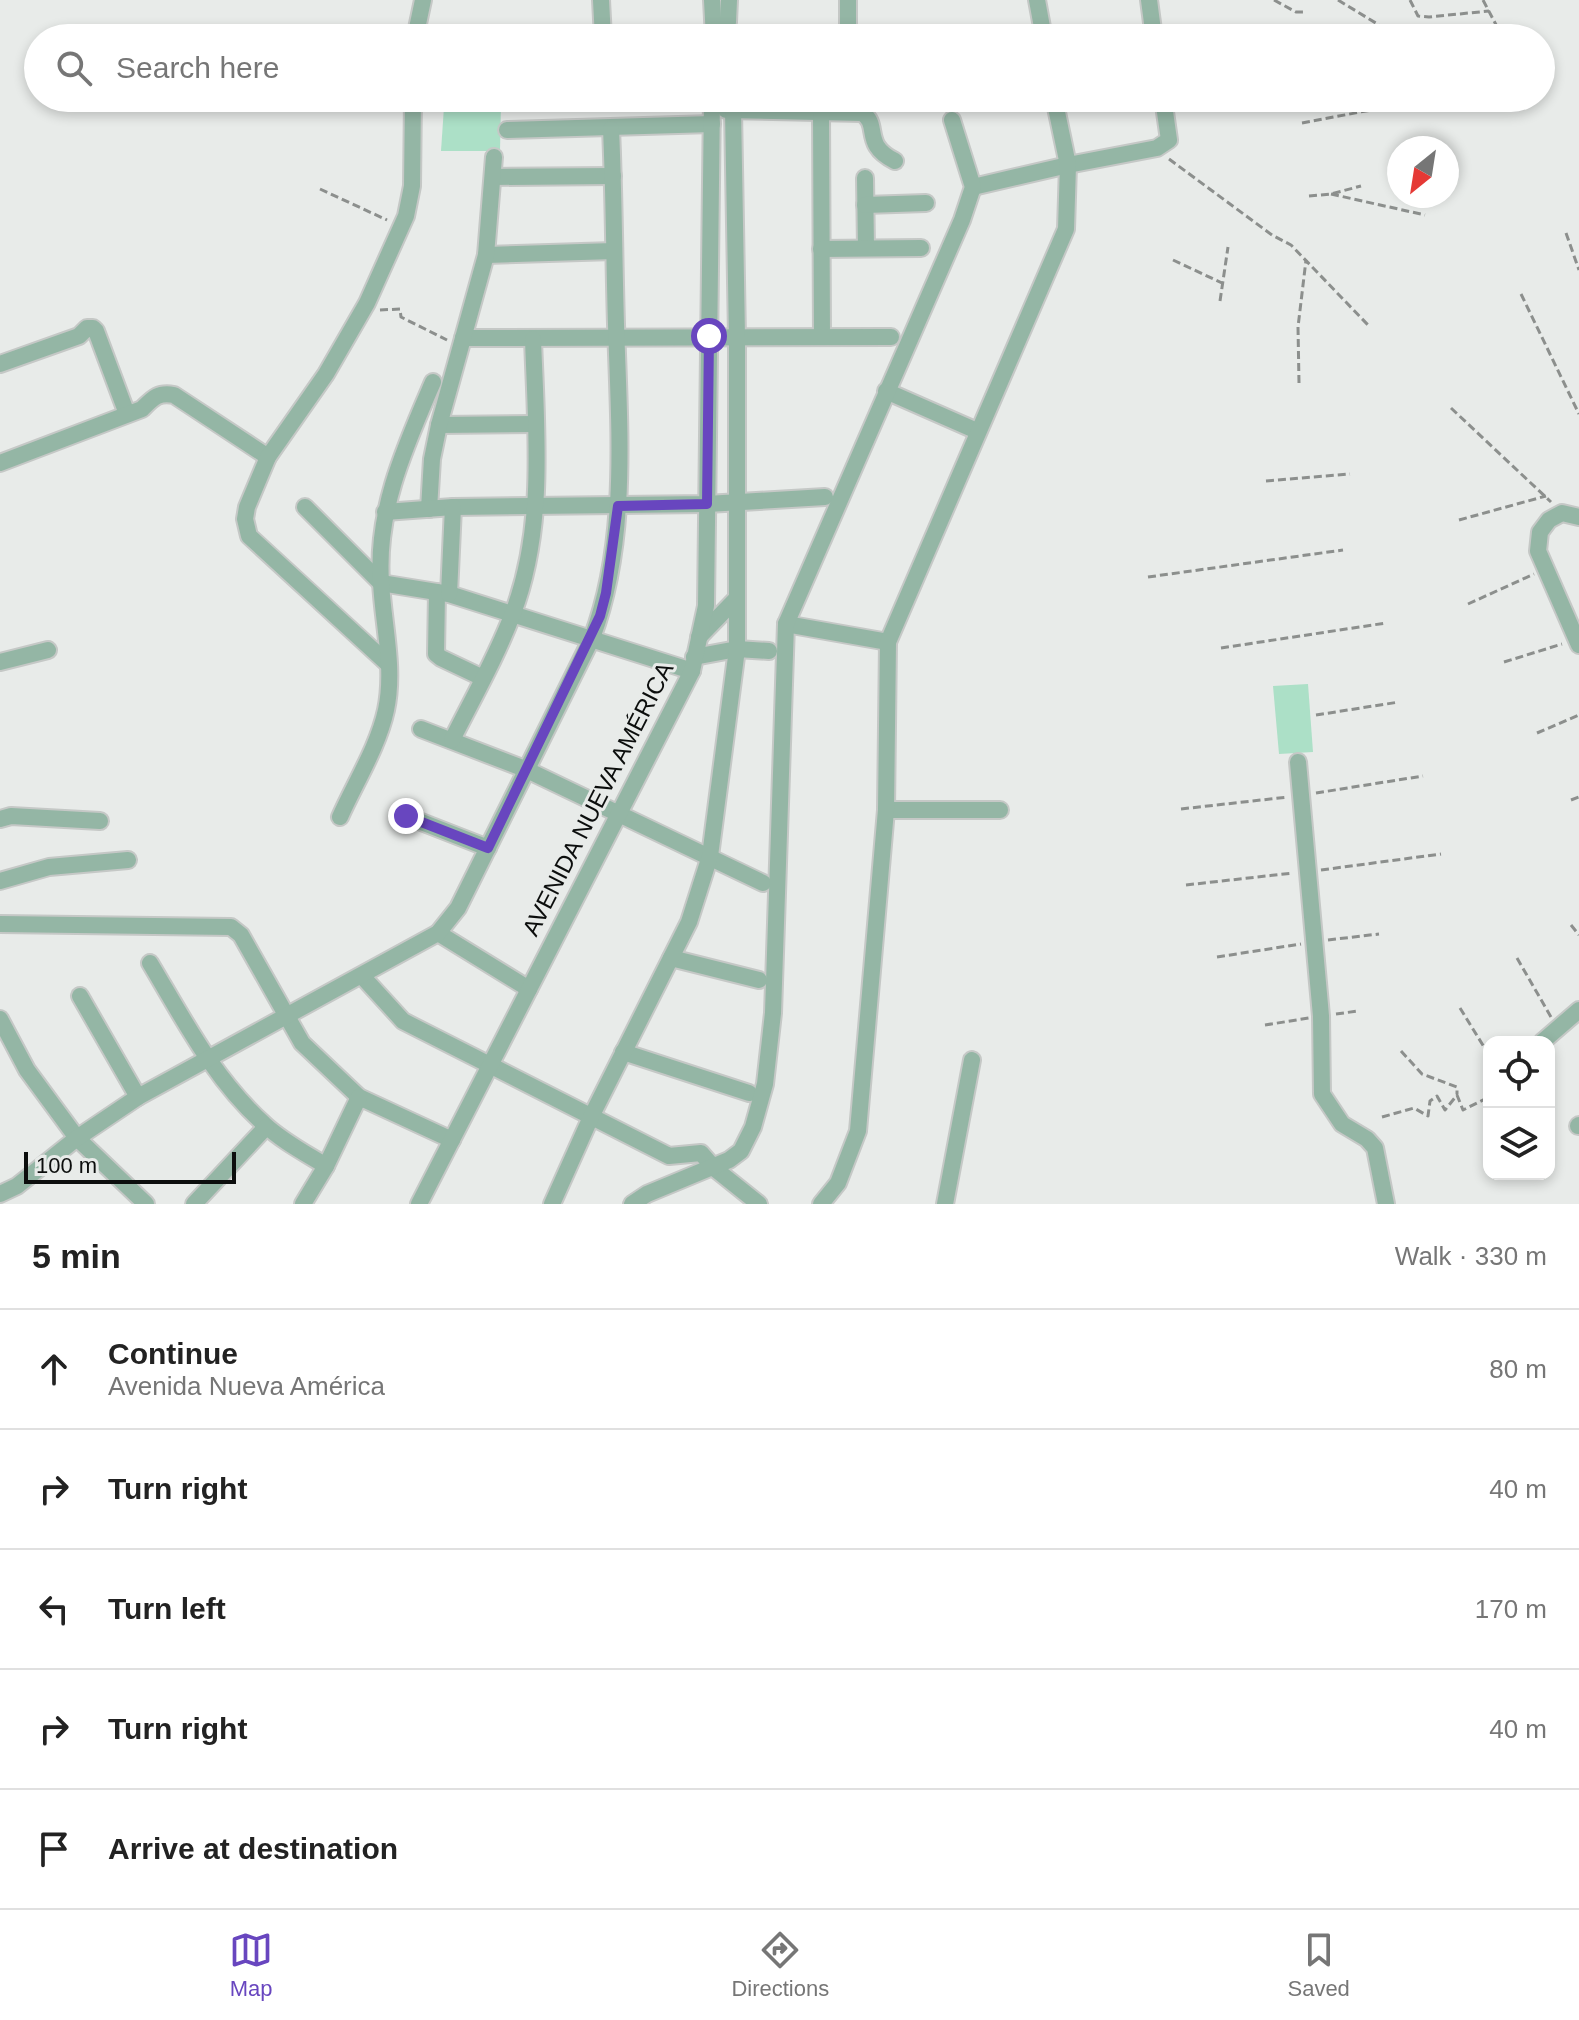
<!DOCTYPE html>
<html lang="en">
<head>
<meta charset="utf-8">
<style>
  :root { --surface:#fff; --page:#f2f2f2; --text:#222; --muted:#767676; --line:#e0e0e0; --accent:#6846bf }
  body { margin:0; font-family:Helvetica,sans-serif; background:var(--page); color:var(--text) }
  .controls { position:absolute; right:24px; bottom:24px; display:grid; overflow:hidden; border-radius:16px; box-shadow:0 4px 12px #0003 }
  .controls button { width:72px; height:72px; display:grid; place-items:center; padding:0; border:0; border-bottom:2px solid var(--line); background:var(--surface); color:var(--text); font:40px sans-serif }
  .compass { position:absolute; left:1387px; top:136px; width:72px; height:72px; border-radius:50%; background:var(--surface); box-shadow:0 4px 12px #0003; rotate:210deg }
  .scale { position:absolute; left:24px; bottom:20px; width:212px; box-sizing:border-box; padding-left:8px; border:4px solid #0c0e0d; border-top:0; font-size:22px; line-height:28px; white-space:nowrap; color:#0c0e0d; -webkit-text-stroke:6px #e8ebe9; paint-order:stroke }
  .stop { position:absolute; width:24px; height:24px; margin:-18px; border:6px solid #6846bf; border-radius:50%; background:#fff }
  .stop.end { background:#6846bf; border-color:#fff; box-shadow:0 2px 8px #0008 }
  .list { margin:0; padding:0; list-style:none }
  h2 { display:flex; justify-content:space-between; align-items:center; height:104px; margin:0; padding:0 32px; font-size:34px }
  h2 small { font-size:26px; font-weight:400; color:var(--muted) }
  .list li { display:grid; grid-template-columns:52px 1fr auto; gap:24px; align-items:center; box-sizing:border-box; height:120px; padding:0 32px; border-top:2px solid var(--line) }
  .list b { display:block; font-size:30px; white-space:nowrap }
  .list p { margin:0; font-size:26px; white-space:nowrap; color:var(--muted) }
  .list em { font-size:26px; font-style:normal; color:var(--muted) }
  .icon { flex:none; width:44px; height:44px; fill:none; stroke:currentColor; stroke-width:2; stroke-linecap:round; stroke-linejoin:round }
  .map { position:relative; flex:none; width:1579px; height:1204px; overflow:hidden }
  .search { position:absolute; background:var(--surface); box-shadow:0 4px 12px #0003; left:24px; right:24px; top:24px; height:88px; display:flex; align-items:center; gap:20px; box-sizing:border-box; padding:0 28px; border-radius:44px; color:var(--muted); font-size:30px }
  .sheet { height:704px; background:var(--surface) }
  nav { display:flex; justify-content:space-around; align-items:center; box-sizing:border-box; height:112px; border-top:2px solid var(--line); background:var(--surface); font-size:22px; color:var(--muted) }
  nav a { display:grid; justify-items:center; gap:4px }
  nav .on { color:var(--accent) }
  .map>svg:first-child { display:block }
</style>
</head>
<body>
<div class="map">
<svg width="1579" height="1204" viewBox="0 0 1579 1204">
  <rect width="100%" height="100%" fill="#e8ebe9"/>
  <g fill="#ace0c7">
    <path d="M501 103 500 151H441L444 107Z"/>
    <path d="M1308 684 1313 752 1279 754 1273 686Z"/>
  </g>
  <g fill="none" stroke-linecap="round" stroke-linejoin="round">
    <defs>
      <g id="minor">
        <path d="M601 0 603 38"/>
        <path d="M712 0 714 38"/>
        <path d="M848 0V38"/>
        <path d="M1037 0 1044 38"/>
        <path d="M1149 0 1154 38"/>
        <path d="M714 31 728 22 729 0"/>
        <path d="M415 38 423 0"/>
        <path d="M726 110 862 113C881 125 861 144 895 161"/>
        <path d="M821 112 822 337"/>
        <path d="M507 130 712 124"/>
        <path d="M493 177 613 176"/>
        <path d="M865 178 866 248"/>
        <path d="M973 187 1068 165 1157 148 1169 140 1163 98"/>
        <path d="M865 205 926 203"/>
        <path d="M821 249 921 248"/>
        <path d="M486 255 614 251"/>
        <path d="M463 338 891 337"/>
        <path d="M0 364 79 336 87 328H93L96 331 127 414"/>
        <path d="M886 391 977 431"/>
        <path d="M439 425 536 424"/>
        <path d="M0 463 142 409C153 398 158 392 174 395L268 457"/>
        <path d="M305 507 381 583 449 594 692 671"/>
        <path d="M429 509 432 459 439 425 486 255 494 157"/>
        <path d="M385 512 453 507 707 504 825 497"/>
        <path d="M1579 517 1562 513 1549 520 1540 532 1538 551 1579 645"/>
        <path d="M437 592 436 654 441 658 483 678"/>
        <path d="M449 594 453 507"/>
        <path d="M786 624 888 642"/>
        <path d="M699 637 737 598"/>
        <path d="M694 657 737 649 769 651"/>
        <path d="M0 662 48 650"/>
        <path d="M387 663 249 536 245 519 247 507 268 457 326 374 367 303 406 216 412 186 413 98"/>
        <path d="M421 729 525 769 763 883"/>
        <path d="M452 740C473 698 497 656 513 613 546 526 536 429 533 339"/>
        <path d="M1298 762 1321 1016 1322 1094 1342 1124 1367 1139 1375 1148 1386 1204"/>
        <path d="M886 810H1000"/>
        <path d="M406 816 488 848"/>
        <path d="M340 817C355 783 378 747 386 710 395 668 383 624 381 582 376 510 405 447 433 382"/>
        <path d="M0 819 11 816 100 821"/>
        <path d="M0 881 49 867 128 860"/>
        <path d="M0 924 231 927 241 935 302 1043 359 1097 452 1140"/>
        <path d="M438 933 529 989"/>
        <path d="M671 958 759 980"/>
        <path d="M150 963C184 1020 214 1079 264 1124 282 1141 305 1153 326 1166"/>
        <path d="M362 976 403 1021 669 1156 701 1153 714 1168 759 1204"/>
        <path d="M80 996 138 1097"/>
        <path d="M0 1019 27 1070 77 1138 146 1204"/>
        <path d="M1542 1042 1579 1010"/>
        <path d="M623 1052 749 1093"/>
        <path d="M1578 1126 1579 1125"/>
        <path d="M0 1194 17 1186 77 1138 138 1097 438 933 458 908 592 638C629 540 619 427 616 324 614 259 614 194 611 129"/>
        <path d="M194 1204 266 1127"/>
        <path d="M303 1204 326 1166 359 1097"/>
        <path d="M419 1204 692 671 706 606 712 98"/>
        <path d="M552 1204 591 1117 689 922 710 856 737 649V337L733 110"/>
        <path d="M632 1204 647 1194 729 1160 741 1151 753 1127 765 1084 773 1013 786 624 962 220 973 187 952 120"/>
        <path d="M821 1204 838 1183 858 1131 886 810 888 642 1066 229 1068 165 1054 98"/>
        <path d="M945 1204 972 1060"/>
      </g>
    </defs>
    <use href="#minor" stroke="#c5c8c6" stroke-width="20"/>
    <g stroke="#8c8f8d" stroke-width="3" stroke-dasharray="8 4" stroke-linecap="butt">
      <path d="M1274 0 1296 12H1304"/>
      <path d="M1338 0 1384 28 1410 38"/>
      <path d="M1410 0 1418 16 1429 17 1489 11"/>
      <path d="M1483 0 1503 38"/>
      <path d="M1369 38 1382 29"/>
      <path d="M1302 123 1371 110"/>
      <path d="M1169 159 1272 235 1291 245 1368 325"/>
      <path d="M320 189 387 220"/>
      <path d="M1331 194 1425 215"/>
      <path d="M1309 196 1331 194 1361 186"/>
      <path d="M1566 233 1579 270"/>
      <path d="M1173 260 1222 283"/>
      <path d="M1521 294 1579 414"/>
      <path d="M1220 301 1228 247"/>
      <path d="M380 310 400 309 401 317 447 340"/>
      <path d="M1299 383 1298 327 1306 260"/>
      <path d="M1451 408 1551 502"/>
      <path d="M1266 481 1350 474"/>
      <path d="M1459 520 1546 496"/>
      <path d="M1148 577 1343 550"/>
      <path d="M1468 604 1534 574"/>
      <path d="M1221 648 1386 623"/>
      <path d="M1504 662 1562 644"/>
      <path d="M1316 715 1399 702"/>
      <path d="M1537 733 1579 715"/>
      <path d="M1316 793 1423 776"/>
      <path d="M1571 800 1579 797"/>
      <path d="M1181 809 1288 797"/>
      <path d="M1321 870 1441 854"/>
      <path d="M1186 885 1293 873"/>
      <path d="M1571 925 1579 935"/>
      <path d="M1328 940 1379 934"/>
      <path d="M1217 957 1301 944"/>
      <path d="M1517 958 1551 1017"/>
      <path d="M1460 1008 1489 1055"/>
      <path d="M1336 1014 1358 1011"/>
      <path d="M1265 1025 1309 1018"/>
      <path d="M1401 1051 1422 1074 1457 1087V1094"/>
      <path d="M1382 1117 1414 1108 1428 1116 1430 1101 1437 1096 1445 1110 1457 1095 1463 1110 1489 1097"/>
    </g>
    <use href="#minor" stroke="#94b6a5" stroke-width="16"/>
  </g>
  <g fill="none" stroke-linecap="round" stroke-linejoin="round">
    <path stroke="#6846bf" stroke-width="10" d="M406 816 488 848 600 616 606 593 618 506 707 504 709 336"/>
  </g>
  <g text-anchor="middle" stroke-width="6" stroke-linejoin="round" paint-order="stroke">
    <g font-size="24" fill="#0c0e0d" stroke="#e8ebe9">
      <text transform="translate(598 799) rotate(-63)" y="8">AVENIDA NUEVA AMÉRICA</text>
    </g>
  </g>
</svg>
<div class="controls">
<button><svg class="icon" aria-label="locate" viewBox="0 0 24 24"><circle cx="12" cy="12" r="6"/><path d="M12 2v4M12 18v4M2 12h4M18 12h4"/></svg></button>
<button><svg class="icon" aria-label="layers" viewBox="0 0 24 24"><path d="M12 4l9 5-9 5-9-5zM3 14l9 5 9-5"/></svg></button>
</div>
<svg class="compass" viewBox="-18 -18 36 36"><path d="M0-13l5 13h-10z" fill="#e53935"/><path d="M0 13l5-13h-10z" fill="#767676"/></svg>
<div class="scale">100 m</div>
<div class="stop" style="left:709px;top:336px"></div>
<div class="stop end" style="left:406px;top:816px"></div>
<div class="search"><svg class="icon" aria-label="search" viewBox="0 0 24 24"><circle cx="10" cy="10" r="6"/><path d="M15 15l6 6"/></svg>Search here</div>
</div>
<section class="sheet">
<h2>5 min<small>Walk · 330 m</small></h2>
<ul class="list">
<li><svg class="icon" aria-label="ahead" viewBox="0 0 24 24"><path d="M12 20V5M6 11l6-6 6 6"/></svg><div><b>Continue</b><p>Avenida Nueva América</p></div><em>80 m</em></li>
<li><svg class="icon" aria-label="right" viewBox="0 0 24 24"><path d="M7 20v-9h11M14 6l5 5-5 5"/></svg><div><b>Turn right</b></div><em>40 m</em></li>
<li><svg class="icon" aria-label="left" viewBox="0 0 24 24"><path d="M17 20v-9H6M10 6l-5 5 5 5"/></svg><div><b>Turn left</b></div><em>170 m</em></li>
<li><svg class="icon" aria-label="right" viewBox="0 0 24 24"><path d="M7 20v-9h11M14 6l5 5-5 5"/></svg><div><b>Turn right</b></div><em>40 m</em></li>
<li><svg class="icon" aria-label="arrive" viewBox="0 0 24 24"><path d="M6 21V4h12l-3 4 3 4H6"/></svg><div><b>Arrive at destination</b></div></li>
</ul>
</section>
<nav>
<a class="on"><svg class="icon" aria-label="map" viewBox="0 0 24 24"><path d="M3 6l6-2 6 2 6-2v14l-6 2-6-2-6 2zM9 4v14M15 6v14"/></svg>Map</a>
<a><svg class="icon" aria-label="directions" viewBox="0 0 24 24"><path d="M12 3l9 9-9 9-9-9zM9 14v-3h6M13 9l2 2-2 2"/></svg>Directions</a>
<a><svg class="icon" aria-label="saved" viewBox="0 0 24 24"><path d="M7 4h10v16l-5-4-5 4z"/></svg>Saved</a>
</nav>
</body>
</html>
